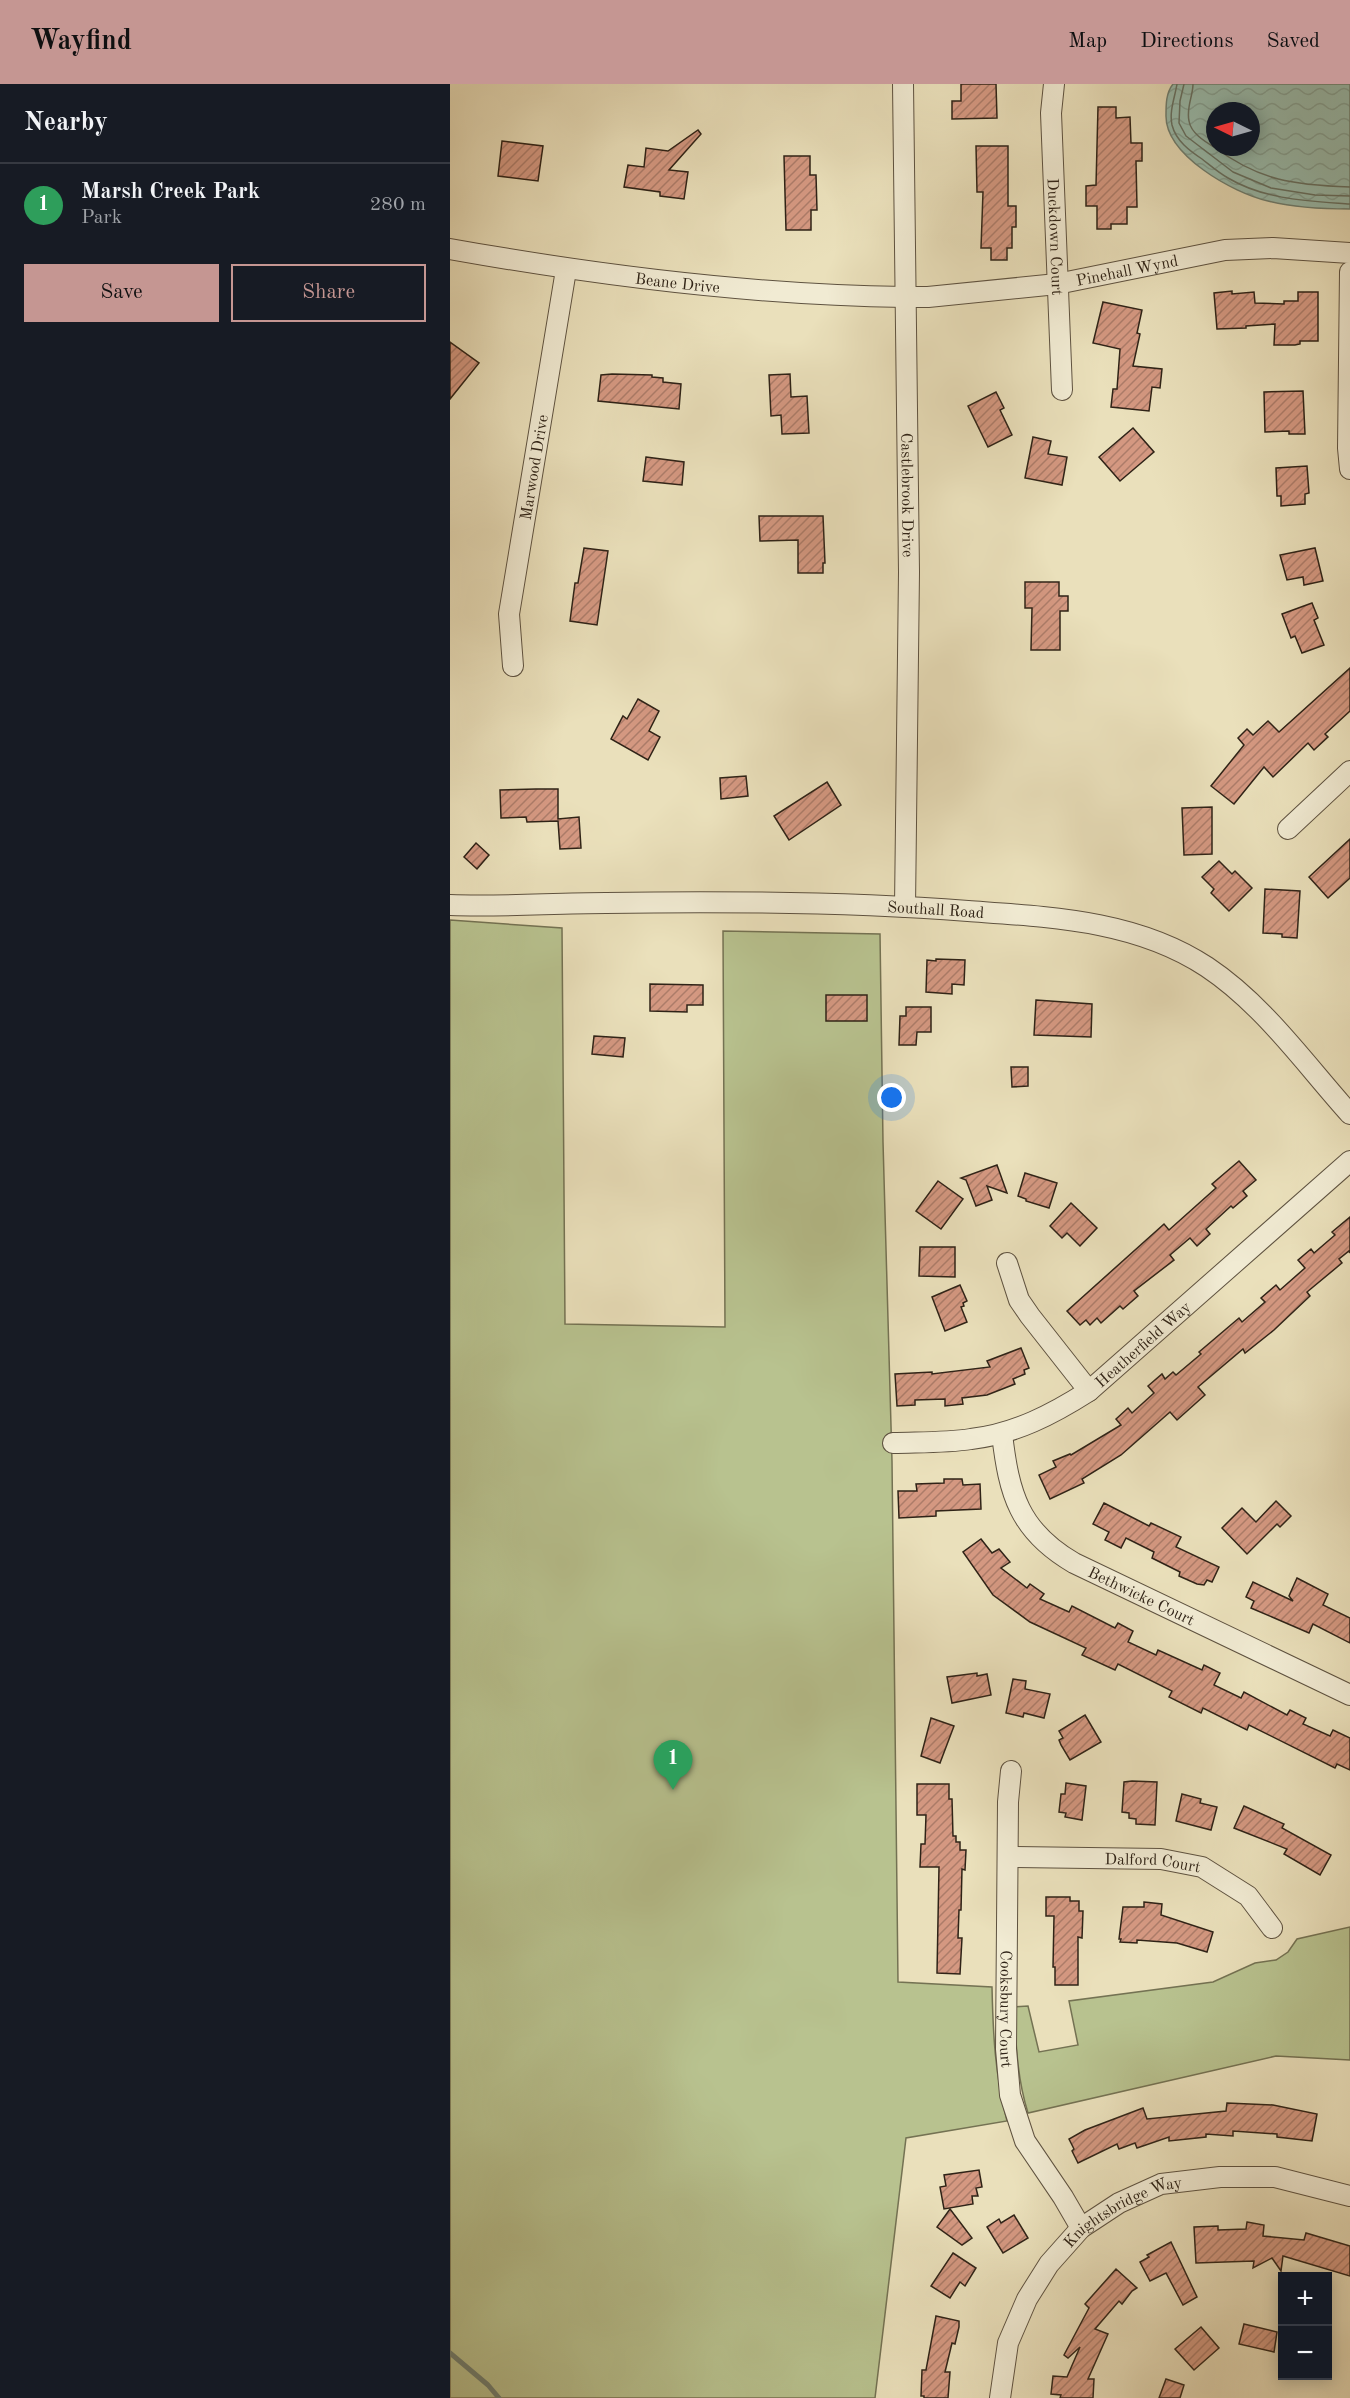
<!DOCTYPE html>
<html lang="en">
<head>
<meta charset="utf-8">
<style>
  :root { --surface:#171b24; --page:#242831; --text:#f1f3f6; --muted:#9ea1a6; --line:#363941; --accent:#c59692 }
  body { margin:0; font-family:"Old Standard TT",serif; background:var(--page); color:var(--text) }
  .controls { position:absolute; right:18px; bottom:18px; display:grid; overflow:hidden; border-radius:0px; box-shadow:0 3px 15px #0003 }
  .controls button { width:54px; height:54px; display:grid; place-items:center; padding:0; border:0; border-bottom:2px solid var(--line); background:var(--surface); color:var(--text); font:30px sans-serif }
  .compass { position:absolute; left:756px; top:18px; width:54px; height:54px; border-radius:50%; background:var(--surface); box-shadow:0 3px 15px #0003; rotate:275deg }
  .you { position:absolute; left:442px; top:1014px; width:21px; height:21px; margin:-15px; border:4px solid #fff; border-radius:50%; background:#1a73e8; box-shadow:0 0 0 9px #1a73e833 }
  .badge { display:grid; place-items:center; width:39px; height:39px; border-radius:50%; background:var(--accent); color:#fff; font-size:20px; font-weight:700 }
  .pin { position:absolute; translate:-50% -50px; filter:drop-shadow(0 2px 3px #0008) }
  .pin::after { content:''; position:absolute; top:32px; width:21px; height:18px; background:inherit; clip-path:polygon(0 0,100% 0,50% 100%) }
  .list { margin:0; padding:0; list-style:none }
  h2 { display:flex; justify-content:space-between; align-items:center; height:78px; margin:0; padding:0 24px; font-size:26px }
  h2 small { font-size:20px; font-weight:400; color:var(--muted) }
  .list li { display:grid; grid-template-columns:39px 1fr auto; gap:18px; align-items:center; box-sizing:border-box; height:84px; padding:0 24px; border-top:2px solid var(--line) }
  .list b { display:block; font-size:22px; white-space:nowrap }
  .list p { margin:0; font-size:20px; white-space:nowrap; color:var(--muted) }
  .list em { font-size:20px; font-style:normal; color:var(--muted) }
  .actions { display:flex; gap:12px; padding:18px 24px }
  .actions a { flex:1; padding:14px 0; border:2px solid var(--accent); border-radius:0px; text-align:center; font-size:21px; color:var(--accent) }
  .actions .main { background:var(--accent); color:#111 }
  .map { position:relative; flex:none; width:900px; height:2314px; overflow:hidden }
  header { display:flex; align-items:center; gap:36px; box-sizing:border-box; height:84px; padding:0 30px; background:var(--accent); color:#111 }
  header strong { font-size:28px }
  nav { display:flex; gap:33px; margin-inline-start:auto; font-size:21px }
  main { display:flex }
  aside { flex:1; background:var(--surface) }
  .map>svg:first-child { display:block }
</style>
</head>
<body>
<header>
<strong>Wayfind</strong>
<nav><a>Map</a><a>Directions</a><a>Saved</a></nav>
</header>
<main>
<aside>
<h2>Nearby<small></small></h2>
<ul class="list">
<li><span class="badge" style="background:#2e9e5b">1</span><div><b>Marsh Creek Park</b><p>Park</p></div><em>280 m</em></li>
</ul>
<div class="actions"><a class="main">Save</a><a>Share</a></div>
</aside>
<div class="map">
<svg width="900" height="2314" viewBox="0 0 900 2314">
  <defs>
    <pattern id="water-waves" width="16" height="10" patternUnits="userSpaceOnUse" patternTransform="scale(1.5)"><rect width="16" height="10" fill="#98bdaf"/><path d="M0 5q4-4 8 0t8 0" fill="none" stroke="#83a296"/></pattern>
    <pattern id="building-hatch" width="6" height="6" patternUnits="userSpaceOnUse" patternTransform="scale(1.5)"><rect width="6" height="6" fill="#d49881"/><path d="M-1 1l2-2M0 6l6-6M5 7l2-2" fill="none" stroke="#ac7c69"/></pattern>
  </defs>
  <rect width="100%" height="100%" fill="#eae0bb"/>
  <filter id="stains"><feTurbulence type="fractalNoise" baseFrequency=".00333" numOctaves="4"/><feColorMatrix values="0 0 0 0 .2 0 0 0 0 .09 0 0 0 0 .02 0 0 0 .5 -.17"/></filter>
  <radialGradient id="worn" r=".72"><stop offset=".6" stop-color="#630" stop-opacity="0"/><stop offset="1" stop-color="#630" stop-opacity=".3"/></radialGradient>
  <g fill="#b8c28f" stroke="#747253" stroke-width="1.5">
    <path d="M0 836 112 844 115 1240 275 1243 273 847 430 850 433 1058 442 1377 448 1898 542 1903C543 1950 545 1991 557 2037L456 2054 425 2314H0Z"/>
    <path d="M900 1843V1976L826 1972 578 2029C567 1994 566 1960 564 1923L578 1922 589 1968 628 1961 619 1917 763 1898 805 1879 826 1876 838 1868 847 1855Z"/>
  </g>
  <path fill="url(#water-waves)" stroke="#6e7f72" stroke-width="1.5" fill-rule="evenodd" d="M723 0H900V125C873 125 845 124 818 117 783 109 715 71 716 31 716 20 716 9 723 0ZM765 27H801V63H765Z"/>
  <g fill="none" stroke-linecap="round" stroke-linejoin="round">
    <g stroke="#647063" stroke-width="1.5">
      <path d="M727 0C725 13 719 27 722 41 726 57 740 67 752 75 761 82 769 89 778 94 815 116 859 117 900 120"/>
      <path d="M734 0 730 17 729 39 736 52 783 88 821 104 865 111 900 112"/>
      <path d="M743 0C743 12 736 24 739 37 741 49 754 57 764 63 810 97 844 101 900 103"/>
    </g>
    <path stroke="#6e7f72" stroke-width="5" d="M0 2269 38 2301 49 2314"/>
  </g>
  <g fill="url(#building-hatch)" stroke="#2f2317" stroke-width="1.5">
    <path d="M511 0H546L547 34 502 35V17H511Z"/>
    <path d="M648 23H666V34L680 33 681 59H692V77H686L687 123H677V140H661V145H647V122H636V102L646 101Z"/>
    <path d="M248 46 251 50 219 86 238 88 234 115 210 112V108L174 103 178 81 194 83 196 64 218 67Z"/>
    <path d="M52 57 93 62 88 97 48 92Z"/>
    <path d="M526 62H558V122H566V143H562V164H557V176H541V164H531L533 108H527Z"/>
    <path d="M334 72H360V91H366L367 126H361V146H336Z"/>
    <path d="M782 207V210L804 208 805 219 834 220V217H848V208H868V257H850V260L845 261H824L825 240 796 242V244L767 245 764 209Z"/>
    <path d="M653 218 692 226 687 249 690 250 683 282 712 285 710 304 702 303 699 327 661 323 663 305H667L670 265 643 259Z"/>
    <path d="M0 258 29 279 0 315Z"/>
    <path d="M162 290 202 291V293L213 294V298L231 300 229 325 148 317 151 291Z"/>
    <path d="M340 290 341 313 357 312 359 349 332 350 331 331 321 332 319 291Z"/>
    <path d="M853 307 855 350H839V347L815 348 814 308Z"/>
    <path d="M546 308 554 324 550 326 562 351 538 363 518 322Z"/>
    <path d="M683 344 704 368 670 397 649 373Z"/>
    <path d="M583 353 601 357 598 370 617 373 612 401 575 394Z"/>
    <path d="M196 373 234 378 232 401 193 397Z"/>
    <path d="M857 382 859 409 855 410V420L831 422V412H827L826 384Z"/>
    <path d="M309 432H373L375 479H373V489H348V456L310 457Z"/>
    <path d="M134 464 158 467 147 541 120 537 125 499H128Z"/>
    <path d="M865 464 873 497 854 501 853 493 837 496 830 471Z"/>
    <path d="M575 498H609V512H618V527H610V566H581L582 524H575Z"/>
    <path d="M862 519 868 534 864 536 874 561 852 569 845 552 841 554 832 530Z"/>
    <path d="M900 584V627L875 650 878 653 864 666 858 659 823 693 814 683 784 720 761 702 794 661 788 654 797 645 803 651 818 637 829 648Z"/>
    <path d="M188 615 209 627 199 647 210 653 198 676 161 655 173 632 177 635Z"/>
    <path d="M296 692 298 712 271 715 270 694Z"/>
    <path d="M377 698 391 721 339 756 324 732Z"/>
    <path d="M86 705H108V735L129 733 131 764 110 765 108 737 77 738 76 733 51 734 50 706Z"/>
    <path d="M762 723V770L734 771 732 724Z"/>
    <path d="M900 755V794L878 814 859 793Z"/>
    <path d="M26 759 39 771 27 785 14 773Z"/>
    <path d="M769 777 782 790 785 787 802 804 779 827 761 809 764 805 752 793Z"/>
    <path d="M815 805 850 807 847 854 832 853V850L813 849Z"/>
    <path d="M486 875 515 876 514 901 502 900V910L476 908 477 876 486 877Z"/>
    <path d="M200 900 253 901V921H237V928L200 927Z"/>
    <rect x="376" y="911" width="41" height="26"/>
    <path d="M586 916 642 920 641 953 584 951Z"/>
    <path d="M456 923H481V948H467L466 961H449L450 932H456Z"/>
    <path d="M144 952 175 954 173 973 142 970Z"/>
    <path d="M561 983H578V1002L562 1003Z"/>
    <path d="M789 1077 806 1096 793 1107 797 1112 783 1124 781 1122 756 1145 760 1150 747 1162 740 1154 720 1171 724 1176 684 1207 688 1212 673 1225 670 1222 651 1239 647 1234 640 1241 636 1236 630 1241 617 1227 714 1140 719 1146 766 1104 762 1100Z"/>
    <path d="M547 1081 557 1109 537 1102 542 1116 526 1122 516 1096 511 1094Z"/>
    <path d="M575 1089 607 1099 599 1124 576 1117V1115L568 1112Z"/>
    <path d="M488 1097 513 1115 491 1145 466 1127Z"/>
    <path d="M621 1119 647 1144 630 1162 617 1149 612 1154 600 1142Z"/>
    <path d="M900 1133V1169L899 1167 889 1175 892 1179 857 1208 860 1212 824 1246 795 1269 793 1265 748 1303 755 1311 727 1336 720 1328 671 1371 632 1395 634 1399 600 1415 589 1391 606 1383 603 1377 620 1370 621 1371 671 1341 666 1335 678 1324 682 1329 704 1309 698 1302 712 1290 715 1295 723 1288 726 1291 751 1270 749 1268 789 1234 792 1238 815 1218 811 1214 826 1201 830 1206 855 1184 848 1176 861 1165 864 1169 885 1151 882 1148Z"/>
    <path d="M470 1163H505V1193L469 1192Z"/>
    <path d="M510 1201 517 1217 513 1219 514 1222 511 1223 517 1238 495 1247 482 1213Z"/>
    <path d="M571 1264 579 1284 574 1286 575 1290 563 1295 565 1300 537 1311 512 1314 513 1320 495 1322V1315L465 1316V1321L447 1322 445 1290 482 1288V1290L540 1283 537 1277Z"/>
    <path d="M494 1395H512L513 1401 530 1400 531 1425 486 1427V1432L449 1434 448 1407H467L466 1400 494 1399Z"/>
    <path d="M826 1417 841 1432 830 1443 827 1440 797 1470 772 1444 792 1424 806 1438Z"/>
    <path d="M654 1419 699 1442 701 1439 731 1453 726 1463 769 1483 762 1498 757 1496 754 1501 747 1500 729 1492 730 1488 702 1474 704 1468 676 1454 671 1464 655 1456 659 1448 643 1440Z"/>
    <path d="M531 1455 542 1469 549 1465 560 1478 551 1484 577 1504 580 1500 594 1510 590 1515 619 1528 622 1522 665 1544 668 1539 683 1547 678 1558 706 1571 708 1566 752 1586 754 1581 770 1589 764 1601 791 1614 794 1608 837 1631 840 1626 856 1634 853 1640 880 1652 883 1646 900 1654V1686L887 1680 885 1684 799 1641 797 1646 753 1624 751 1629 719 1613 722 1607 668 1580 665 1586 632 1571 636 1564 580 1538 543 1511 513 1468Z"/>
    <path d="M847 1494 878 1510 873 1521 900 1534V1559L863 1540 859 1549 801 1524 804 1517 796 1513 803 1498 843 1517 839 1512Z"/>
    <path d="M527 1589V1592L537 1590 541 1611 502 1619 497 1593Z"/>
    <path d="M563 1595 576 1597 575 1605 600 1610 594 1634 574 1629 573 1633 556 1629Z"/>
    <path d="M635 1631 651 1658 620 1676 611 1661 609 1656 613 1654 609 1647Z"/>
    <path d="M481 1634 504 1642 490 1679 471 1672Z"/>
    <path d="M682 1697 707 1698 705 1741 686 1740V1735L679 1734V1729L672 1728 674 1698Z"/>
    <path d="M616 1699 636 1702 632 1736 615 1733 616 1729 609 1728 611 1710H615Z"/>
    <path d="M467 1700H499V1715H502L503 1752H506V1758H510V1766H516L515 1786 512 1785 511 1826H509L508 1854H512L510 1890 487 1889 489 1783H470L471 1760H475L476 1731H467Z"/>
    <path d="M732 1710 751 1715 750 1719 767 1723 761 1746 726 1737Z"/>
    <path d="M794 1722 834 1740 832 1744 881 1771 870 1791 834 1770 837 1765 784 1744Z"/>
    <path d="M596 1813H620V1817H629V1827H633L632 1854 628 1853V1901H605V1883H603L604 1832H596Z"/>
    <path d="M694 1818 712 1820 711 1831 763 1848 757 1868 727 1859 687 1856V1859L670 1858 671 1855H669L673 1823H694Z"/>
    <path d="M777 2019 823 2021 867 2030 862 2057 827 2053V2050L783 2047V2052L756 2050V2053L719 2057V2053L687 2064 685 2059 669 2065 667 2060 628 2079 622 2067 624 2065 619 2055 635 2046 693 2024 697 2035 776 2027Z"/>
    <path d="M529 2086 532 2103 526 2104 528 2112H522L523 2120 494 2125 490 2103 496 2102 494 2091Z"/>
    <path d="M500 2125 522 2154 512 2161 487 2143Z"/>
    <path d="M564 2131 578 2154 553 2169 537 2143 549 2135 551 2139Z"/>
    <path d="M797 2138 814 2141 813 2152 854 2156 856 2149 900 2162V2192L833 2172 831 2187 822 2174 803 2184 804 2177 746 2179 744 2143 768 2142V2146L796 2145Z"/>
    <path d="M721 2158 747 2213 733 2221 716 2189 700 2197 690 2178 699 2173 697 2171Z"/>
    <path d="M503 2169 526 2184 515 2202 510 2198 500 2214 481 2202Z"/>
    <path d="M666 2185 687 2204 682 2207 672 2220 669 2217 645 2245 658 2250 638 2295H644L643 2314H610L611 2311 601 2310 603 2292 617 2293 630 2263 618 2274 614 2271 639 2224 635 2220Z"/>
    <path d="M486 2232 509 2237V2243L505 2260 502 2259 495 2288H500L498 2314H474V2312H471L472 2286H476Z"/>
    <path d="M794 2240 827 2248 824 2268 789 2260Z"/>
    <path d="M751 2243 769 2264 744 2286 725 2265Z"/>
    <path d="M716 2295 734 2301 730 2314H709Z"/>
  </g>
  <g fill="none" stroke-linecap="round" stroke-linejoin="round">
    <defs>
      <g id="minor">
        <path id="s1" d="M453 0 459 488 455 823"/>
        <path id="s2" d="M604 0 601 29 612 306"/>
        <path id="s3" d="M0 165C151 192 301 211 455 213H478L607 200 775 166 823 164 900 169"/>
        <path d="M900 188 898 364 900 385"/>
        <path id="s4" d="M63 582 59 530 116 186"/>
        <path d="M838 745 900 687"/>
        <path id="s5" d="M0 821C52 823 104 819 156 819 277 817 398 818 518 827 600 833 686 836 757 883 814 921 855 980 900 1030"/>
        <path d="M557 1179 569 1216 580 1232 639 1307"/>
        <path id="s6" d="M552 1350C559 1410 569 1447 624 1479L900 1611"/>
        <path id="s7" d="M443 1359C468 1358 495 1359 521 1355 565 1350 603 1330 639 1307L900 1077"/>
        <path id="s8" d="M561 1687 558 1718 556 1965 560 2011 575 2057 613 2113 631 2144"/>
        <path id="s9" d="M559 1773 711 1775 752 1783 798 1812 822 1844"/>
        <path id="s10" d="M550 2314 558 2259 577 2215 599 2180 631 2144 669 2119 711 2100 770 2093H825L900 2112"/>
      </g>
    </defs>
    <use href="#minor" stroke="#5e5240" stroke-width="22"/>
    <use href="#minor" stroke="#f1ebd3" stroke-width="20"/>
  </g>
  <g text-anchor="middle" stroke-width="4.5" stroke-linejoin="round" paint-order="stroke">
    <g font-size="16" fill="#2f2317" stroke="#f1ebd3">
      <text dy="6" stroke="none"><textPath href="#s2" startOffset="153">Duckdown Court</textPath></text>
      <text dy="6" stroke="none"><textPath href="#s3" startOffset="682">Pinehall Wynd</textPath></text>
      <text dy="6" stroke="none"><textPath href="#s3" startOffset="230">Beane Drive</textPath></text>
      <text dy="6" stroke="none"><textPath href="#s4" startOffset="201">Marwood Drive</textPath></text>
      <text dy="6" stroke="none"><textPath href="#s1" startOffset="411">Castlebrook Drive</textPath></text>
      <text dy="6" stroke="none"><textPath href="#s5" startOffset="486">Southall Road</textPath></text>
      <text dy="6" stroke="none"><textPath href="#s7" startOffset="278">Heatherfield Way</textPath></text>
      <text dy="6" stroke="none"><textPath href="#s6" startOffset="230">Bethwicke Court</textPath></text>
      <text dy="6" stroke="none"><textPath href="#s9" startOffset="144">Dalford Court</textPath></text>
      <text dy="6" stroke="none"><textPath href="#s8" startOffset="238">Cooksbury Court</textPath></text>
      <text dy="6" stroke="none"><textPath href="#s10" startOffset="238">Knightsbridge Way</textPath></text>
    </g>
  </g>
  <rect width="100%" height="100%" filter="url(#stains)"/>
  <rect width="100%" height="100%" fill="url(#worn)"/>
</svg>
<div class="controls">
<button>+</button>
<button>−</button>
</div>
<svg class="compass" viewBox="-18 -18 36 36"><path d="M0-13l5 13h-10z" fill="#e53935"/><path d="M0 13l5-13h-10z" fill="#9ea1a6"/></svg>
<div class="you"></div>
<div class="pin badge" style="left:223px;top:1706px;background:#2e9e5b">1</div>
</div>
</main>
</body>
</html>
